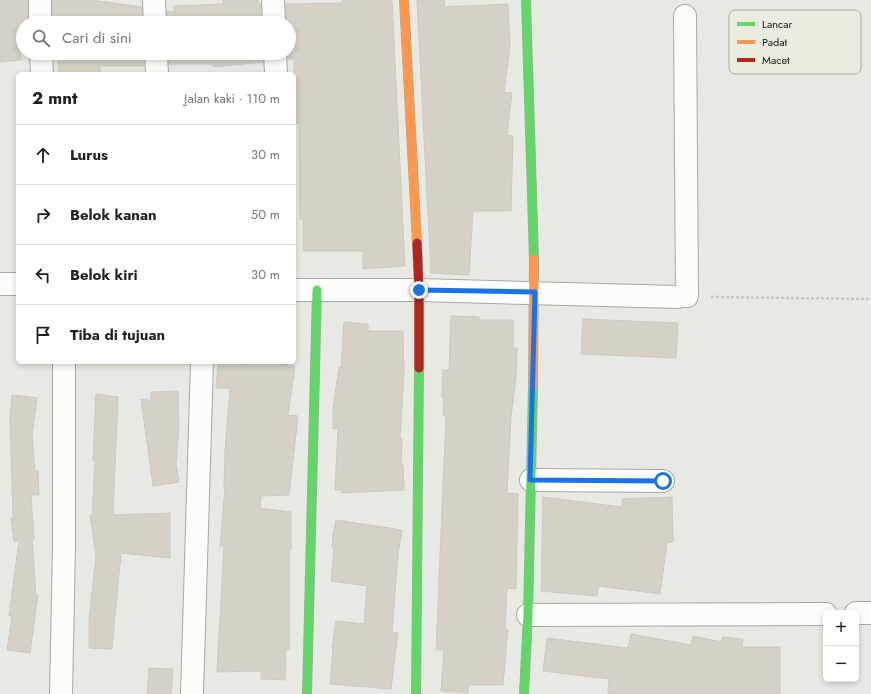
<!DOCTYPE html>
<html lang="id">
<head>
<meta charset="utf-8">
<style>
  :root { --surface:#fff; --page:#f2f2f2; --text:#202124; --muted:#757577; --line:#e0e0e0 }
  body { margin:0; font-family:Jost,sans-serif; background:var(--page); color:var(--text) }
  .controls { position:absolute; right:12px; bottom:12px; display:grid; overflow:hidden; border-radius:6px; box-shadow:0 2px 6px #0003 }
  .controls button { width:36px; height:36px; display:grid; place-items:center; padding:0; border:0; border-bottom:1px solid var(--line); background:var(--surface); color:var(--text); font:20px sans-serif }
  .stop { position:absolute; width:12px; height:12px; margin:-9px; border:3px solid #1a73e8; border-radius:50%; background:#fff }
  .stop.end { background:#1a73e8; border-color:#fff; box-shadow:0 1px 4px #0008 }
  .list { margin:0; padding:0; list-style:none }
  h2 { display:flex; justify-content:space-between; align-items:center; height:52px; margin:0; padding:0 16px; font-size:17px }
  h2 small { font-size:13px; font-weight:400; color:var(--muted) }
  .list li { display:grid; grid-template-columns:26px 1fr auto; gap:12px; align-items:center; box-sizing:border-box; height:60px; padding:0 16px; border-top:1px solid var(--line) }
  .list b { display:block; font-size:15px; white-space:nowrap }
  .list em { font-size:13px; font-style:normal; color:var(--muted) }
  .icon { flex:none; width:22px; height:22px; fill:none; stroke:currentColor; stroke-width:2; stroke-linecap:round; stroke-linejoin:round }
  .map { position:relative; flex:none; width:871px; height:694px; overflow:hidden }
  .search { position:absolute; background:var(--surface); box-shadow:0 2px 6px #0003; left:16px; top:16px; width:280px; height:44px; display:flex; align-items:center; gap:10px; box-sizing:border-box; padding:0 14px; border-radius:22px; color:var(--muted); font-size:15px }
  .panel { position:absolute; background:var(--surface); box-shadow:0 2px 6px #0003; left:16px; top:72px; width:280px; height:292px; border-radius:6px }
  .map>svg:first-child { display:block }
</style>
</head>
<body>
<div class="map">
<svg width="871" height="694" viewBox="0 0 871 694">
  <rect width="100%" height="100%" fill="#e8e9e2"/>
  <g fill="#d5d1c6" stroke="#cacac4">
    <path d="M0 0H28V23H23V28H17L21 60 0 62Z"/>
    <path d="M52 0H91L142 7V23H52Z"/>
    <path d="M223 0H258V4H261V23H167V11L175 12 174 6 223 4Z"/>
    <path d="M342 0H392L405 266 363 269V251H303V219H300L299 123 294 124V59H288L289 23H286V4L342 3Z"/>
    <path d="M417 0H444L445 7 508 4 510 46 504 92 512 93 507 135 513 136 511 211H473L469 275 431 273Z"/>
    <path d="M58 53H144V66H100V74H59Z"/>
    <path d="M169 53H263V62L214 67 213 64H169Z"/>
    <path d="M451 316 479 317V320H513V348H517L516 378 511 417 507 493 518 494 516 589 507 588 505 630H508L503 685H469L468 693 441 691 444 650H436L446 415H443L444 398H442L443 370H449Z"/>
    <path d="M583 319 678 323 676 358 581 354Z"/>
    <path d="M344 322 368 324V331H403L404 375 400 439H402L401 465H403L404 490 341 493 342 490H335L338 428 333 429V409L339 367 341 368Z"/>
    <path d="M247 362 269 364V362L295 366 288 415 298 416 289 495 261 496 260 508 291 512V550H289V649H286L285 680 261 679V671L217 672 224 546H220L225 488H224L225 451 230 388H216L218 363 246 364Z"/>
    <path d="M178 391 179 427 176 463 179 482 153 486 141 399 151 401V392Z"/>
    <path d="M96 394 118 397 113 515 170 513V558L121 553 112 649 89 648V619L96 556 90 515H92L95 461H93Z"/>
    <path d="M12 395 37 398 32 435 35 471H38L39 495H31L34 539H32L36 595H38L30 653 7 650 12 616H9L19 541H14L11 518H13L10 416Z"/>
    <path d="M543 497 622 507V499L672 497 673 542 667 543 660 594 598 586 597 596 541 591Z"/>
    <path d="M336 520 402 530 398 554 392 632 398 633 391 689 330 684 333 649 332 648 336 621 364 624 367 586 331 581 334 547H332L333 535Z"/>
    <path d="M631 634 691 645 693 636 722 642 723 637 743 639 742 647H780V694H608L609 679 543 671 547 638 628 648Z"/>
    <path d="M149 668 173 669 171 694H147Z"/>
  </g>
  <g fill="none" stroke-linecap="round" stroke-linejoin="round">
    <defs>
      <g id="street">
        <path d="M40 0V23"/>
        <path d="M154 0 155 23"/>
        <path d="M273 0 274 23"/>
        <path d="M685 16 687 296"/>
        <path d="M41 53 42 74"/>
        <path d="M156 53 157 74"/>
        <path d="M275 53 276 74"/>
        <path d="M0 284H18"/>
        <path d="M294 290H419L678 297"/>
        <path d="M531 480 663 481"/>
        <path d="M856 613H871"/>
        <path d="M528 615 826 614"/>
        <path d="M61 694 64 546V362"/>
        <path d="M192 694 202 362"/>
      </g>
      <g id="fast">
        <path d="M526 0 534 259"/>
        <path d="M307 694 317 290"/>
        <path d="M416 694 419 368"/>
        <path d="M524 694 528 615 533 386"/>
      </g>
      <g id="slow">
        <path d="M404 0 417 243"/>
        <path d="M533 386 534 259"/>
      </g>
      <path id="jam" d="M417 243 419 290V368"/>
    </defs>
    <use href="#street" stroke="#a9a9a4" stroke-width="24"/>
    <use href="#fast" stroke="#a9a9a4" stroke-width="10"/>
    <use href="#slow" stroke="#a9a9a4" stroke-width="10"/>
    <use href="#jam" stroke="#a9a9a4" stroke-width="10"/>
    <path stroke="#c8c8c5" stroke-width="2.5" stroke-dasharray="3 2" stroke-linecap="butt" d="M711 297 871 299"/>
    <use href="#street" stroke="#fcfcfb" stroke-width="22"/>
    <use href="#fast" stroke="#63d668" stroke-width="9"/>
    <use href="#slow" stroke="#ff974d" stroke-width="9"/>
    <use href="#jam" stroke="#b3261e" stroke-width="9"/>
  </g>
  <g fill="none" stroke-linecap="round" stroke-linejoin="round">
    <path stroke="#1a73e8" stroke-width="5" d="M419 290 535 292 530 480 663 481"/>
  </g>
  <rect x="729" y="10" width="132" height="64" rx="6" fill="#ebecdf" stroke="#abaca1" stroke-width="1"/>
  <rect x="737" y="22" width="18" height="4" fill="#63d668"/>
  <rect x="737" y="40" width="18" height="4" fill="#ff974d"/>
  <rect x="737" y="58" width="18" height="4" fill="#b3261e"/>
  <g font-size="11" fill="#151511">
    <text x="762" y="28">Lancar</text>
    <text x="762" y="46">Padat</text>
    <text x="762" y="64">Macet</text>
  </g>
</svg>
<div class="controls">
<button>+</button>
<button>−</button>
</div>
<div class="stop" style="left:663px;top:481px"></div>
<div class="stop end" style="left:419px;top:290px"></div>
<div class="search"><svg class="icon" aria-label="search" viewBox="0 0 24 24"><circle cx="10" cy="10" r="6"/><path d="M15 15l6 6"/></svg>Cari di sini</div>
<section class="panel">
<h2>2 mnt<small>Jalan kaki · 110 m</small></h2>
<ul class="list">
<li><svg class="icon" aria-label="ahead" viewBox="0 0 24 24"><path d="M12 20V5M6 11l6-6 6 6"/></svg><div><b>Lurus</b></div><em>30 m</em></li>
<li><svg class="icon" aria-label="right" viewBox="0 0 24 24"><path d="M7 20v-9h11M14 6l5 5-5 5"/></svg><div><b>Belok kanan</b></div><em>50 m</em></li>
<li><svg class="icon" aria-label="left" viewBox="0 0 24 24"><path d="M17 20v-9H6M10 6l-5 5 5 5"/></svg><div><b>Belok kiri</b></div><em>30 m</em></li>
<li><svg class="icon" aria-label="arrive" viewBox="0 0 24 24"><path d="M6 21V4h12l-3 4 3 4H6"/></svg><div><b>Tiba di tujuan</b></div></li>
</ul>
</section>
</div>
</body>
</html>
